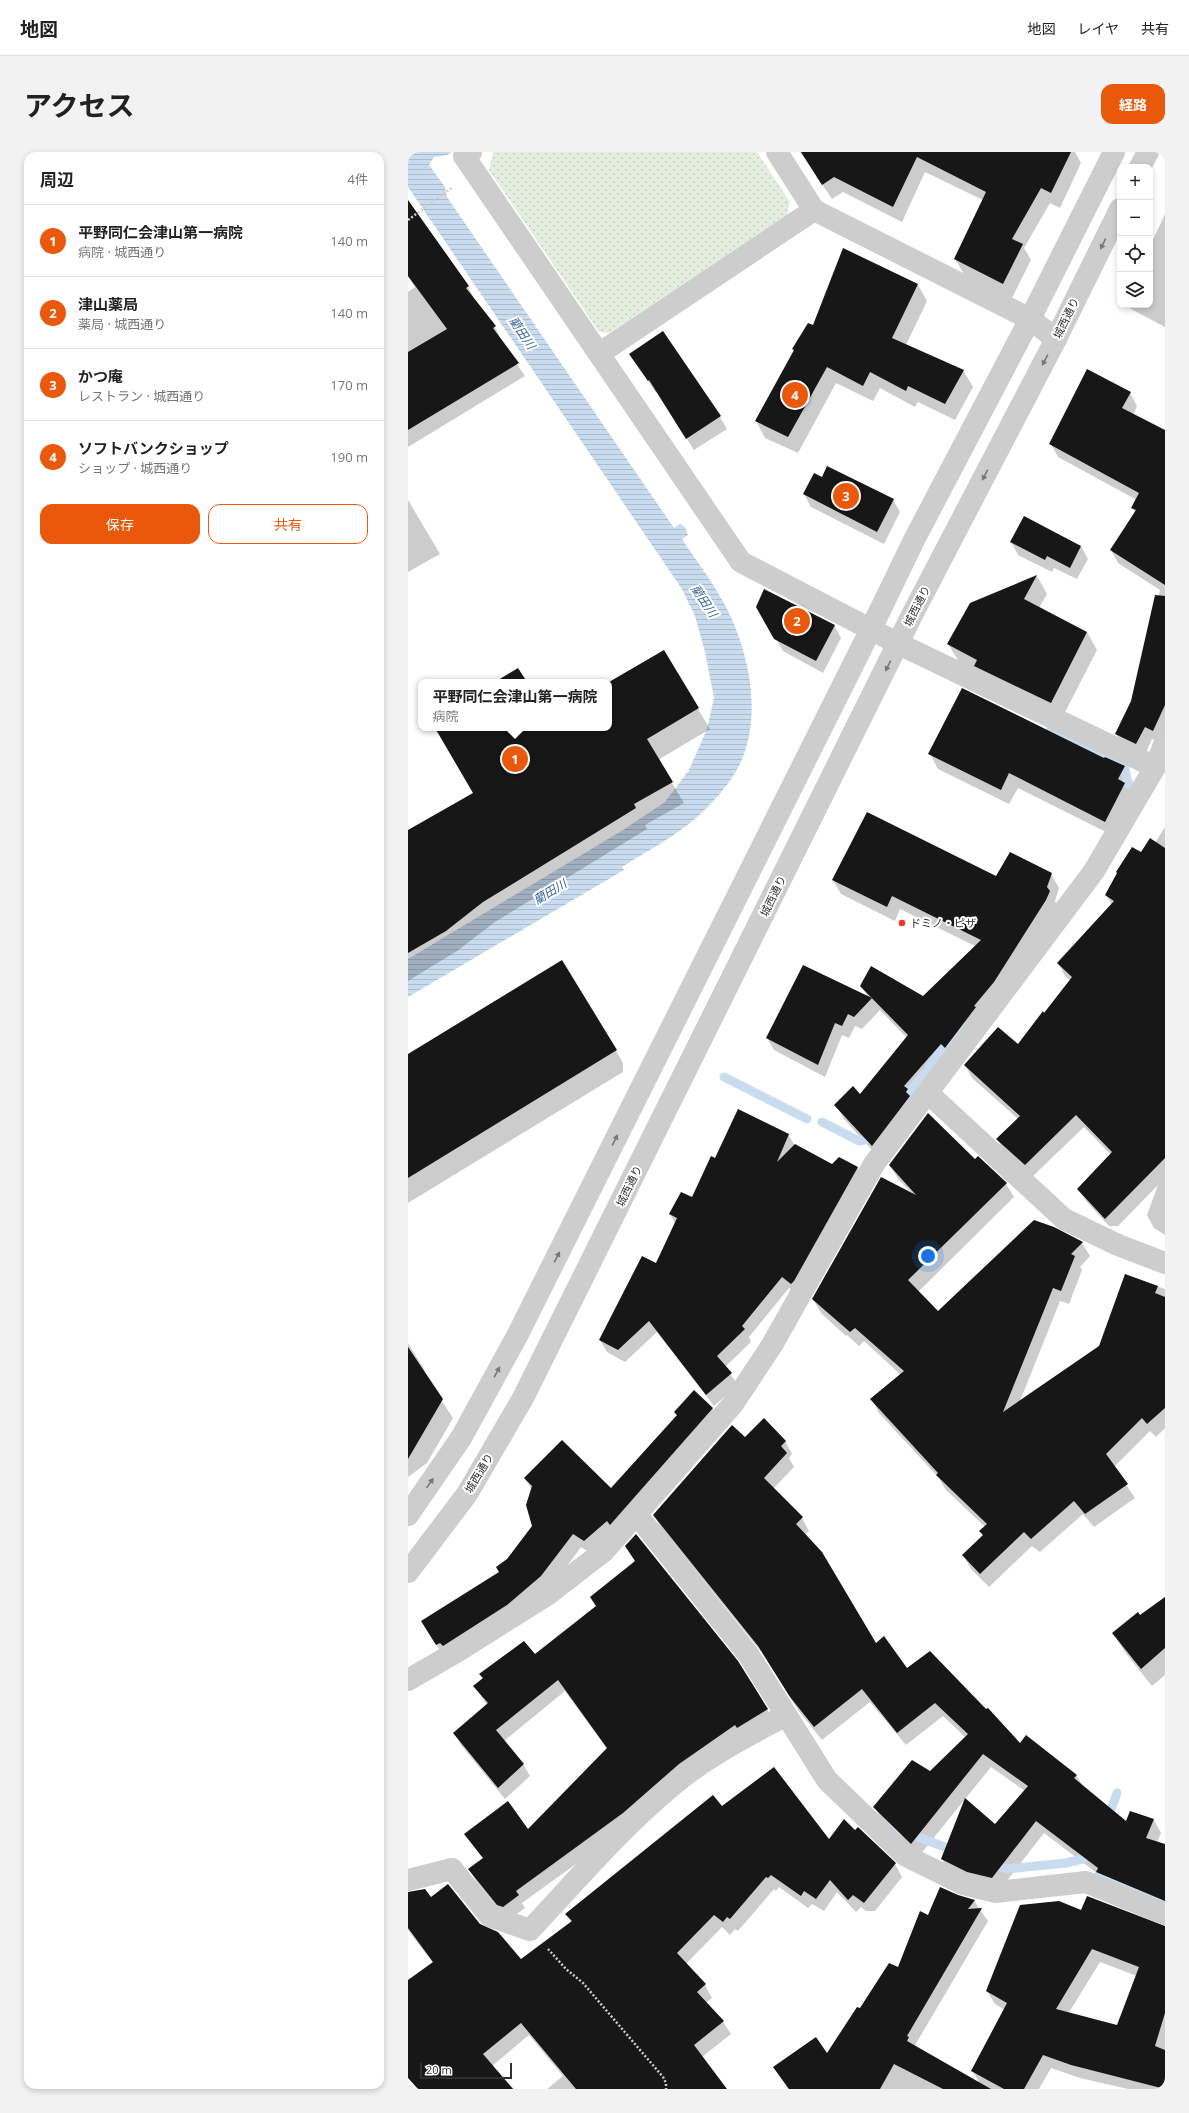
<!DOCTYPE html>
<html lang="ja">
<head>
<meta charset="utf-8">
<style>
  :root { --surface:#fff; --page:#f2f2f2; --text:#222; --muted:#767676; --line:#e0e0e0; --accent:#ea580c }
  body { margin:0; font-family:"Open Sans","Noto Sans JP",sans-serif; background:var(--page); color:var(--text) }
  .controls { position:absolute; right:12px; top:12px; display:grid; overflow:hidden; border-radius:8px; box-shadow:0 2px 6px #0003 }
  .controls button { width:36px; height:36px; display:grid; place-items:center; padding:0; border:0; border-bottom:1px solid var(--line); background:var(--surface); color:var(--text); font:20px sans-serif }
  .scale { position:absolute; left:12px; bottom:10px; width:92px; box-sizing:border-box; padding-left:4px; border:2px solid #303030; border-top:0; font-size:11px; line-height:14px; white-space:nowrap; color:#303030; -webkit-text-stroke:3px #fff; paint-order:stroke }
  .you { position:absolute; left:520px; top:1104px; width:14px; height:14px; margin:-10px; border:3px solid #fff; border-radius:50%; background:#1a73e8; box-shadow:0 0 0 6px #1a73e833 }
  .badge { display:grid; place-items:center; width:26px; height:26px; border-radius:50%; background:var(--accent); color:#fff; font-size:13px; font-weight:700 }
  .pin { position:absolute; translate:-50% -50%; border:2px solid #fff; box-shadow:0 1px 4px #0006 }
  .popup { position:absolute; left:10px; top:527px; width:194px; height:52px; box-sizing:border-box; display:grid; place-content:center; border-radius:8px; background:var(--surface); filter:drop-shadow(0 1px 3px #0005); font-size:13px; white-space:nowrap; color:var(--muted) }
  .popup b { font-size:15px; color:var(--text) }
  .popup::after { content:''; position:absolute; left:50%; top:100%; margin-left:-8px; border:8px solid transparent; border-top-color:var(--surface) }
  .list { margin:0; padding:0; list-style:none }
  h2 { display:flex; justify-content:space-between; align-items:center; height:52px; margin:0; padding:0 16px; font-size:17px }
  h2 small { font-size:13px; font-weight:400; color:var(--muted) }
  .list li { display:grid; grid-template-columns:26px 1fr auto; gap:12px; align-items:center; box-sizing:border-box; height:72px; padding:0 16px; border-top:1px solid var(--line) }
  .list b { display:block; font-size:15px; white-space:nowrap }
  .list p { margin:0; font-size:13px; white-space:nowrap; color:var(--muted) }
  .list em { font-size:13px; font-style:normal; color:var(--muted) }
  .actions { display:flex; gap:8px; padding:12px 16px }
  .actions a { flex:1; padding:9px 0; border:1px solid var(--accent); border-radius:12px; text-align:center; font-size:14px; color:var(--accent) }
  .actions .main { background:var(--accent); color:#fff }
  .icon { flex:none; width:22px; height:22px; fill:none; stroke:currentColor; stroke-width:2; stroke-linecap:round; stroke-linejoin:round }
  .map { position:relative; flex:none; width:757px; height:1937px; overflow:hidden; border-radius:12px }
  header { display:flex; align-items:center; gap:24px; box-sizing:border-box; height:56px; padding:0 20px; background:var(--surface); border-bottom:1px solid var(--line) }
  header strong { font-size:19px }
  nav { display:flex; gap:22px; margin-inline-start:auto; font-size:14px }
  .intro { display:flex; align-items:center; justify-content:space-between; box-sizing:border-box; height:96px; padding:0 24px }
  h1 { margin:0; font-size:28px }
  .button { padding:10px 18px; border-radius:12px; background:var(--accent); color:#fff; font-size:14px; font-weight:700 }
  main { display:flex; gap:24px; padding:0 24px }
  aside { flex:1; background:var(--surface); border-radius:12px; box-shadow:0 2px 6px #0003 }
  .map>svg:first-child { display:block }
</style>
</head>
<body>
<header>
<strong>地図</strong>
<nav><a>地図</a><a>レイヤ</a><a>共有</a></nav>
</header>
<div class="intro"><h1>アクセス</h1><a class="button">経路</a></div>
<main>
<aside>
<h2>周辺<small>4件</small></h2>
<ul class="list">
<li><span class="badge">1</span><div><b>平野同仁会津山第一病院</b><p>病院 · 城西通り</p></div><em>140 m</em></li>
<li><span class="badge">2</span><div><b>津山薬局</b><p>薬局 · 城西通り</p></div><em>140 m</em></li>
<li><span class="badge">3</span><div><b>かつ庵</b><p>レストラン · 城西通り</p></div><em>170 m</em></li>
<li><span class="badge">4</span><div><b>ソフトバンクショップ</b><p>ショップ · 城西通り</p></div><em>190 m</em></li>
</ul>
<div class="actions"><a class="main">保存</a><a>共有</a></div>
</aside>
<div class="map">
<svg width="757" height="1937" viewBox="0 0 757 1937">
  <defs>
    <pattern id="park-dots" width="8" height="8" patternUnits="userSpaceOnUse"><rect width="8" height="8" fill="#e4eede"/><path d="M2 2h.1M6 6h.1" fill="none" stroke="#c4ccbf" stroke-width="1.8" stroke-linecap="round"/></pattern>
    <pattern id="water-rules" width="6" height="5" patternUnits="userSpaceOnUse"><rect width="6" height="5" fill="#c9dbef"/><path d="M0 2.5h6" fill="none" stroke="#adbccd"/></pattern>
  </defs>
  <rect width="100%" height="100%" fill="#fff"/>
  <path fill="url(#park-dots)" d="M85 0H349L382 50 379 63 201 181 191 180 81 18Z"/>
  <path fill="url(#water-rules)" d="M0 0H44L39 3 26 5 21 13 37 35 39 45 266 376 272 372 277 375 280 383 274 387C289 410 308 434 320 459 342 504 354 565 332 612 322 632 304 652 288 666 266 685 239 699 214 715L216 718 0 845V807L215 678 257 650 281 618 299 577 306 546 297 500 287 464 274 437 0 35Z"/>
  <g fill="#0003" fill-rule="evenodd">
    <path d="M392 0H667L673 11 652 56 642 51 616 96 623 108 604 146 556 122 547 107 575 48 517 20 494 70 435 40 424 47Z"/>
    <path d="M0 48 60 135 67 148 87 175 93 188 117 224 0 295V140L7 135 0 125Z"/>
    <path d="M757 62V175L723 157 721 153H742V94Z"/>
    <path d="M510 133 519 149 498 193 555 218 565 235 547 268 510 250 507 255 472 236 465 249 428 231 390 301 357 286 348 269 386 199 385 197 405 174Z"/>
    <path d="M223 203 312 265 319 277 286 298 249 240 248 241Z"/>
    <path d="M722 241 729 254 725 263 757 279V581L752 591 744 587 736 605 716 595 708 582 724 549 738 487 752 438 710 411 703 398 727 361 725 356 729 348 650 305 643 292Z"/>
    <path d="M414 326 485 348 492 360 476 392 403 355 396 342Z"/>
    <path d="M0 348 32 402 0 420Z"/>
    <path d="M603 390 673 394 680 407 669 427 646 416 644 420 610 403Z"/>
    <path d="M629 424 639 442 631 456 679 480 689 498 653 568 551 510 540 492 562 452Z"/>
    <path d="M349 454 426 473 433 486 415 521 375 499Z"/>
    <path d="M201 531 290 557 302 577 250 608 276 651 237 673 239 677 87 770 49 799 0 829V680L67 642 28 576H201Z"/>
    <path d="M522 602 696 608 716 615 725 630 706 684 610 636 601 652 530 617Z"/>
    <path d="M757 675V1083L746 1076 739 1063 750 1033 710 1074H701L678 1049 670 1037 703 1003 676 975 624 1025 596 999 589 987 610 967 564 926 557 913 611 893 663 829 657 824 650 811 704 753 698 743 733 702 747 691Z"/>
    <path d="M643 722 651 736 647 749 649 753 472 1007 436 967 428 953 452 943 499 886 472 858 454 877 447 874 441 886 434 883 417 925 366 898 359 886 460 845 453 834 515 845 567 794 492 757 487 769 433 742 425 728 588 725Z"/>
    <path d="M204 892 215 911V920L0 1051V903Z"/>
    <path d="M380 982 387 994 424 1013 449 1015 456 1027 391 1143 381 1136 341 1185 343 1190 317 1215 330 1233 306 1254 249 1180 217 1210 199 1200 192 1188 248 1112 267 1071 262 1062 284 1047 307 1007Z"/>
    <path d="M567 1008 598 1032 606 1045 510 1140 530 1160 646 1076 674 1091 682 1104 672 1115 674 1118 661 1152 652 1149 612 1249 692 1195 717 1123 757 1137V1276L748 1285 742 1279 706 1315 727 1346 686 1375 675 1362 632 1400 624 1394 581 1435 563 1417 555 1403 575 1384 572 1379 577 1375 537 1337 531 1326 471 1261 464 1248 493 1223 456 1189 451 1194 439 1183 438 1184 413 1161 405 1147 504 1041 490 1027 482 1013Z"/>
    <path d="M0 1191 17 1219 15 1220 45 1266 19 1311 0 1325Z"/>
    <path d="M304 1256 313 1270 184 1402 173 1395 141 1439 37 1507 23 1483 92 1421 125 1375 124 1338 117 1327 203 1338 270 1264 267 1261Z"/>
    <path d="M337 1286 377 1289 384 1302 381 1306 386 1315 365 1337 394 1366 401 1379 397 1383 468 1492 499 1517 612 1592 668 1623 675 1634 719 1670 746 1668 753 1681 749 1690 757 1693V1758L696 1733 690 1722 636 1681 591 1739 541 1720 534 1707 587 1673 617 1639 583 1615 511 1704 474 1669 467 1655 522 1620 558 1586 535 1564 498 1593 462 1550 414 1588 390 1558 359 1507 253 1376 246 1363Z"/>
    <path d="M218 1394 359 1557 366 1569 114 1751 117 1756 102 1767 97 1765 68 1729 61 1717 75 1707 57 1682 120 1678 199 1597 157 1539 96 1589 115 1612 122 1624 97 1647 53 1593 47 1581 79 1553 67 1535 75 1527 72 1522 126 1503 189 1455 228 1410Z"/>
    <path d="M757 1445V1523L744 1534 716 1499 706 1482Z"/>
    <path d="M313 1656 421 1689 447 1680 487 1712 494 1725 467 1759H458L453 1755 448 1760 429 1740 416 1759 404 1752 400 1756 371 1735 368 1739 366 1737 330 1779 327 1777 322 1783 314 1775 278 1812 297 1833 304 1846 298 1851 315 1870 323 1882 294 1905 318 1937H139L155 1924 121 1883 84 1914 106 1937H52L0 1863V1829L25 1811 0 1778V1740L23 1747 72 1773 113 1809 163 1770 158 1762Z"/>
    <path d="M549 1744 566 1749 580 1769 506 1895 572 1932 565 1919 597 1858 587 1852 579 1839 674 1759 757 1775V1937H720L672 1926 643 1916 631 1937H380L366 1915 419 1903 452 1858 490 1816 521 1764ZM692 1810 729 1824 709 1874 660 1862Z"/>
  </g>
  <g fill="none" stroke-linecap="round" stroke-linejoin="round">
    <g stroke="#c9dbef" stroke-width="9">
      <path d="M643 577 714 613 717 617 720 632"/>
      <path d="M521 915 545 881 549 884 556 875"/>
      <path d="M316 925 399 967"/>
      <path d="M492 951 517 921"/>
      <path d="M414 970 451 989 460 987 467 980"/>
      <path d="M699 1668 709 1641"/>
      <path d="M485 1676 548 1699"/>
      <path d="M581 1711 599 1717 658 1711 675 1707 684 1697"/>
      <path d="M690 1724 718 1733 750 1748"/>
    </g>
  </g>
  <g fill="#171717" fill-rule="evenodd">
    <path d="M393 0H663L643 41 633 36 604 87 615 92 595 132 546 107 578 40 509 5 485 55 426 25 414 33Z"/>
    <path d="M0 48 61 134 58 136 88 174 85 176 111 211 0 278V200L39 177 0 124Z"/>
    <path d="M435 96 510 132 484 186 556 218 537 252 500 234 498 239 462 220 455 234 419 215 380 285 347 269 386 198 384 197 400 171 405 173Z"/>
    <path d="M255 179 313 264 278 287 241 228 240 229 221 202Z"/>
    <path d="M679 217 723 240 714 256 757 278V433L702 398 728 358 723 356 731 341 641 292Z"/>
    <path d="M419 314 486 347 469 380 395 342 406 321 414 325Z"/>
    <path d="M616 364 673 394 662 416 639 404 637 408 602 390Z"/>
    <path d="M629 423 616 447 679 480 643 551 566 514 569 508 539 492 562 451Z"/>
    <path d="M356 437 427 473 408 509 366 487 348 455Z"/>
    <path d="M747 443 757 444V553L745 579 737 575 728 592 707 582 723 549Z"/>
    <path d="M256 498 291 556 239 587 265 630 226 652 228 656 75 750 38 779 0 801V678L65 641 27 576H201V530Z"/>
    <path d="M110 516 119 530H87Z"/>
    <path d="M554 536 696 606 697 605 717 614 710 627 717 631 697 670 601 621 593 638 520 602Z"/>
    <path d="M459 660 588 724 602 700 644 721 639 735 642 739 638 748 586 830 566 854 568 855 537 896 533 892 496 934 500 937 498 940 502 944 464 994 426 953 445 934 452 942 500 883 452 834 463 814 515 844 573 788 484 744 479 755 424 728Z"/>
    <path d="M742 686 757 696V1006L697 1067 669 1037 704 1000 668 963 617 1013 588 987 612 964 556 913 590 875 610 892 635 859 636 861 664 825 649 811 706 749 697 743 709 721 708 720 724 695 733 700Z"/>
    <path d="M154 808 209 898 0 1026V902Z"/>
    <path d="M395 813 464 846 446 865 440 862 434 874 427 871 410 913 358 886Z"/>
    <path d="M330 957 381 982 369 1010 387 992 424 1012 431 1005 450 1015 386 1129 383 1132 374 1125 334 1174 337 1177 309 1204 324 1221 298 1243 241 1169 210 1198 191 1188 234 1104 248 1111 269 1066 261 1062 273 1040 284 1045 303 1004 307 1006Z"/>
    <path d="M520 961 567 1007 570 1004 599 1031 500 1128 530 1159 626 1068 646 1075 675 1090 663 1102 667 1104 653 1139 645 1136 595 1260 691 1194 717 1122 750 1134 747 1141 757 1145V1256L739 1272 734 1266 698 1302 720 1332 677 1362 666 1349 623 1387 616 1380 572 1422 554 1403 575 1383 571 1379 579 1372 528 1323 530 1321 462 1247 496 1219 447 1176 442 1180 404 1147 473 1025 508 1043 481 1013Z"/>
    <path d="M0 1195 35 1247 0 1307Z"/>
    <path d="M286 1238 305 1256 202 1373 199 1369 176 1389 165 1382 133 1424 99 1453 35 1494 32 1491 28 1493 13 1469 91 1420 88 1415 99 1407 124 1374 118 1353 124 1334 116 1326 154 1288 203 1336 269 1263 266 1260Z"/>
    <path d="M356 1266 378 1289 373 1294 379 1301 356 1326 395 1365 388 1372 414 1400 468 1491 476 1484 499 1516 522 1499 578 1557 580 1556 612 1591 618 1583 669 1623 666 1626 718 1669 722 1659 746 1667 738 1686 757 1692V1749L688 1720 690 1716 628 1669 584 1726 559 1720 533 1707 557 1646 587 1672 620 1634 575 1602 503 1692 465 1655 504 1608 522 1619 560 1582 527 1551 489 1581 454 1537 406 1575 382 1545 350 1494 245 1363 324 1273 337 1285Z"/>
    <path d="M228 1382 330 1509 360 1557 329 1576 327 1573 271 1612 215 1661 108 1739 111 1743 95 1755 89 1753 60 1717 75 1706 56 1682 100 1649 120 1677 199 1596 150 1528 88 1578 116 1612 90 1636 45 1581 80 1551 65 1534 75 1526 71 1522 116 1489 127 1502 188 1454 182 1445 227 1409 217 1394Z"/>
    <path d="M757 1445V1496L733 1517 704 1481 730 1460 732 1463Z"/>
    <path d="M366 1615 421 1687 436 1667 447 1678 450 1675 488 1711 456 1751 445 1743 440 1748 422 1728 408 1747 396 1739 393 1744 363 1723 360 1726 358 1725 322 1767 319 1765 315 1770 306 1763 269 1801 298 1832 289 1840 316 1869 286 1893 319 1937H168L113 1871 75 1902 105 1937H10L0 1926V1828L25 1810 0 1776V1740L17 1737 23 1745 40 1732 72 1772 90 1780 113 1807 164 1769 157 1762 305 1643 314 1654Z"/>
    <path d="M532 1735 550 1743 567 1748 560 1757 574 1756 499 1884 501 1885 499 1889 583 1937H535L486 1912 472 1937H381L365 1915 408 1885 419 1901 449 1855 452 1856 481 1811 490 1815 512 1759 520 1763Z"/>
    <path d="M679 1744 757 1774V1861L747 1894 757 1898V1937L663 1913 635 1903 616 1937H596L563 1919 599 1851 578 1839 612 1753 651 1749 673 1758ZM684 1797 731 1815 709 1873 648 1857Z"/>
  </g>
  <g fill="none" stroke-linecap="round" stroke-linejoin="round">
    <g stroke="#cdcdcd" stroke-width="2.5" stroke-dasharray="2 2" stroke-linecap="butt">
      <path d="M0 68 45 35"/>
      <path d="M140 1797 158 1817 175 1831 255 1925 258 1931V1937"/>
    </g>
    <g stroke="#cdcdcd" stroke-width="22">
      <path d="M63 0 56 4 333 410 491 492 747 615"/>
      <path d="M369 0 406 58 622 167 648 187"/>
      <path d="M192 201 406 58"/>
      <path d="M520 941 656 1067 710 1093 757 1111"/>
      <path d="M229 1363 340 1502 419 1628 498 1704 555 1732 588 1740 678 1730 757 1762"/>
      <path d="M0 1528 50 1499 139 1443 196 1399 325 1252 364 1193 466 1012 686 719 747 615 757 590"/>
      <path d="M0 1728 44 1717 82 1764 122 1778C168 1729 213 1676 265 1633 299 1604 340 1584 378 1563"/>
    </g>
    <g stroke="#cdcdcd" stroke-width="22">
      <path d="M732 15 740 0"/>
      <path d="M0 1363 53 1286 109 1184 463 477 507 386 622 167 706 0"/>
      <path d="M0 1420 59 1342 115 1246 505 461 648 187 712 57"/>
    </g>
  </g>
  <defs><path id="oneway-solid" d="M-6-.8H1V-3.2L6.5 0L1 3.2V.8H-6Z"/></defs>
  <g fill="#777">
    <use href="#oneway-solid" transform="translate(695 92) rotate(116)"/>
    <use href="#oneway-solid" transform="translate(637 208) rotate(118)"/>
    <use href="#oneway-solid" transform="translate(577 323) rotate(118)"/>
    <use href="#oneway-solid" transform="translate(480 514) rotate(116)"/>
    <use href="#oneway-solid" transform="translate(207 988) rotate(-63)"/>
    <use href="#oneway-solid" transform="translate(149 1105) rotate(-63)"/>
    <use href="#oneway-solid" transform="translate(89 1220) rotate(-61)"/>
    <use href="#oneway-solid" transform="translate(22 1331) rotate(-55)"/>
  </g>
  <circle fill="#f13629" stroke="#fff" stroke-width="1.5" cx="494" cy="771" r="4"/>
  <g text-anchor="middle" stroke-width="4" stroke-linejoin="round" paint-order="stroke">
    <g font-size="11" fill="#303030" stroke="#fff">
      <text transform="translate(658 166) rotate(-64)" y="4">城西通り</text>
      <text transform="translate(509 454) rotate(-63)" y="4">城西通り</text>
      <text transform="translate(365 744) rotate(-64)" y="4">城西通り</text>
      <text transform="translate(221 1034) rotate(-64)" y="4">城西通り</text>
      <text transform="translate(71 1321) rotate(-59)" y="4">城西通り</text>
    </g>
    <g font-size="11" fill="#303030" stroke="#fff" text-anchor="start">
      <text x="502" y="775">ドミノ・ピザ</text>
    </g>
    <g font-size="12" font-style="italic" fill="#386699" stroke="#fff">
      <text transform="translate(114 181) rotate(56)" y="4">藺田川</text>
      <text transform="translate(296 449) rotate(56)" y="4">藺田川</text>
      <text transform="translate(142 740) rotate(-31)" y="4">藺田川</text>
    </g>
  </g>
</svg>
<div class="controls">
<button>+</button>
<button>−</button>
<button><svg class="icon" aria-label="locate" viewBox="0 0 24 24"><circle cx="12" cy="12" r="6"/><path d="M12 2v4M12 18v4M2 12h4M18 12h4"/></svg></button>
<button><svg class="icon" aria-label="layers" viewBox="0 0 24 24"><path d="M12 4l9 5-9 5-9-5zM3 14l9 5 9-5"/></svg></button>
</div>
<div class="scale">20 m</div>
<div class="you"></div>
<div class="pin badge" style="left:107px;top:607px">1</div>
<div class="popup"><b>平野同仁会津山第一病院</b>病院</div>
<div class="pin badge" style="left:389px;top:469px">2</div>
<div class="pin badge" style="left:438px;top:344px">3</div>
<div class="pin badge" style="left:387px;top:243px">4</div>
</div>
</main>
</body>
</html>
